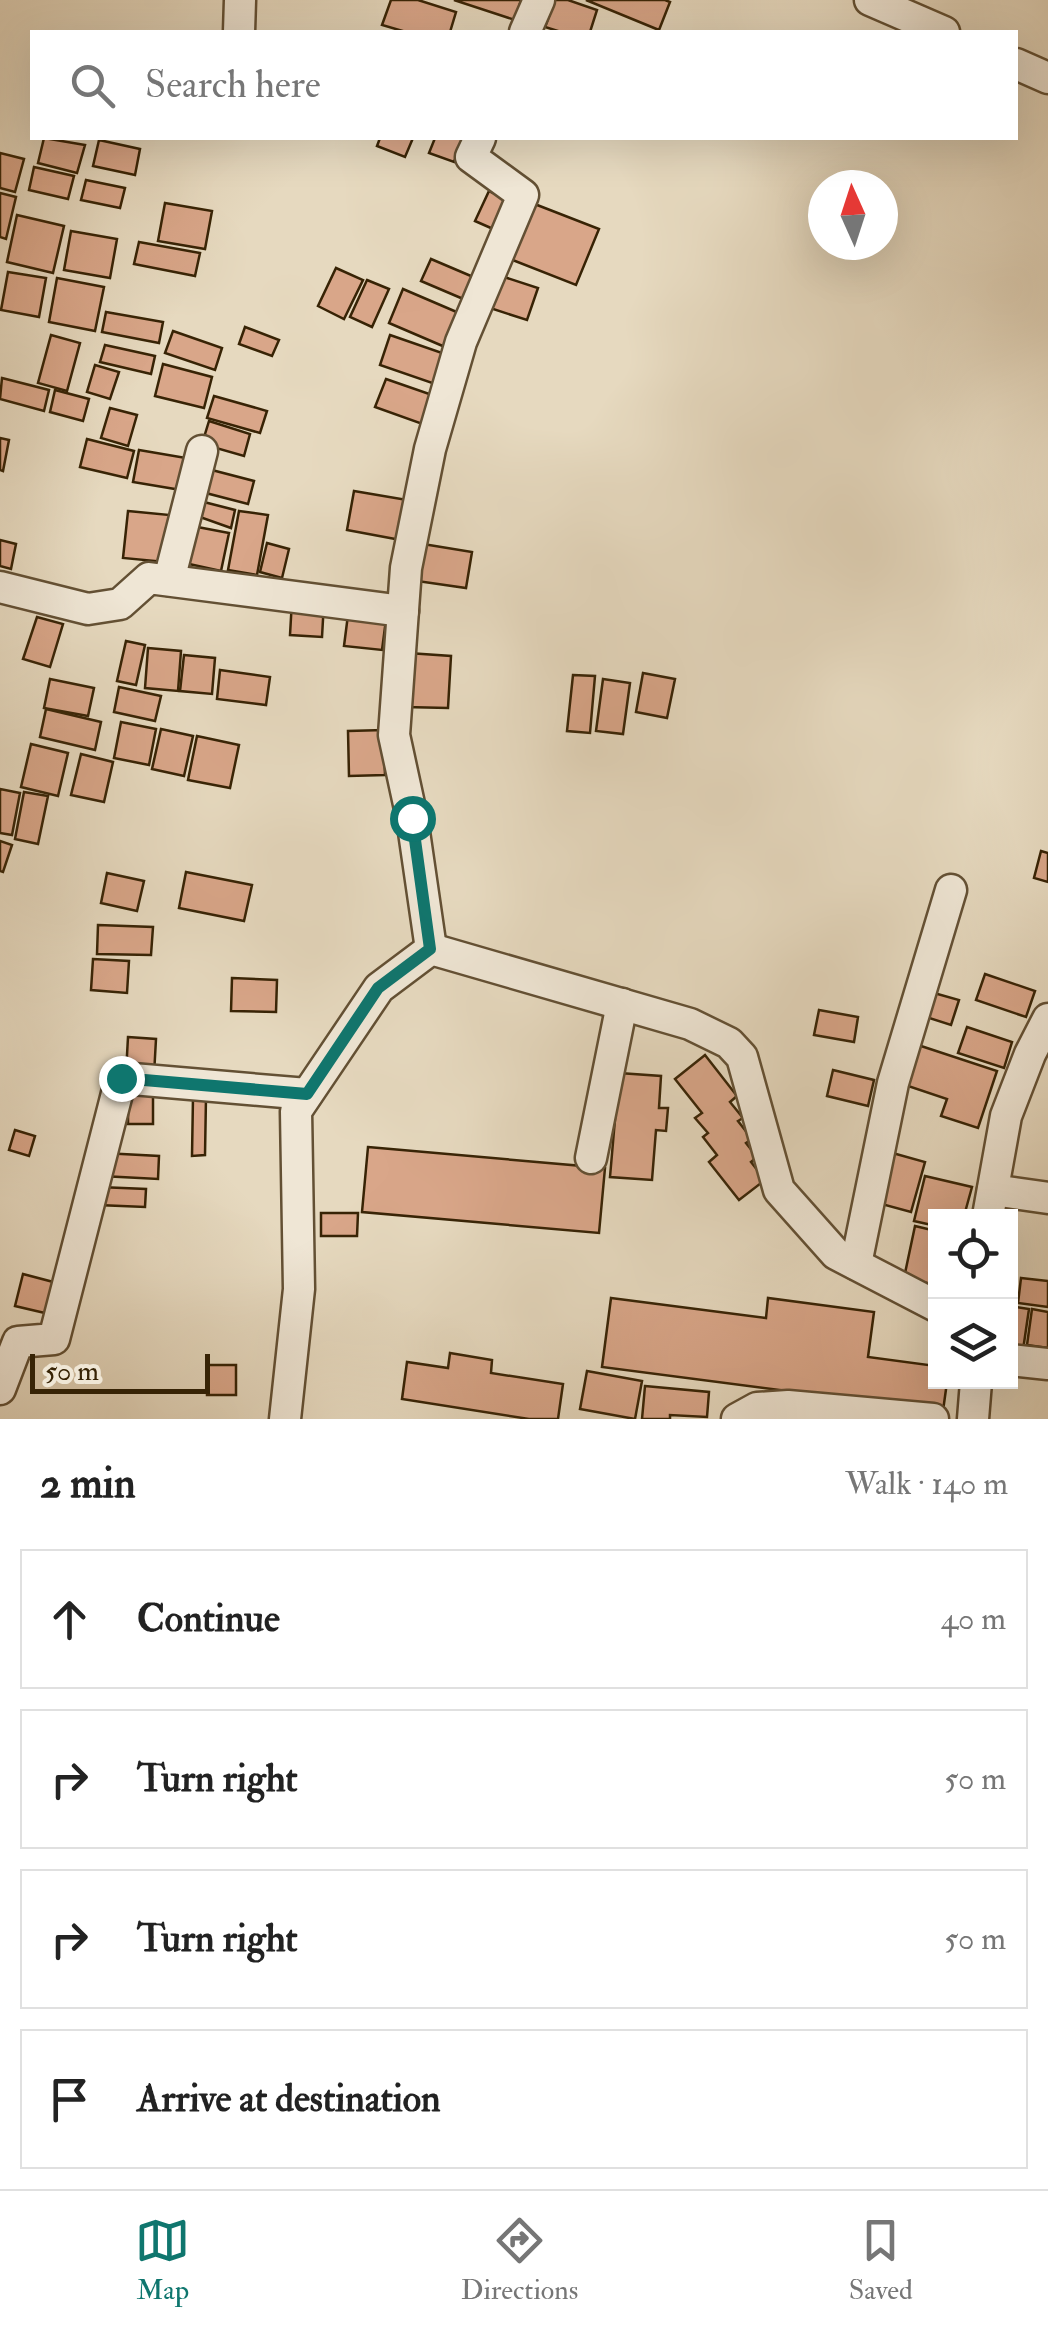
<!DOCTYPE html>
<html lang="en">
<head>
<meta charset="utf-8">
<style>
  :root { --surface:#fff; --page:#f2f2f2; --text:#222; --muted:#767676; --line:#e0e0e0; --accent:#0f766e }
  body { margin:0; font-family:"IM FELL Double Pica",serif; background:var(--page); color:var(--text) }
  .controls { position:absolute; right:30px; bottom:30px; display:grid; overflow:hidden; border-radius:0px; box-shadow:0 10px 40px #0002 }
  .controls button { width:90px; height:90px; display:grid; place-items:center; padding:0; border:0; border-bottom:2px solid var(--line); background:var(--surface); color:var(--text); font:50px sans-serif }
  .compass { position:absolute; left:808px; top:170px; width:90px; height:90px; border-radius:50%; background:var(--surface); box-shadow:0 10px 40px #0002; rotate:357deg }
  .scale { position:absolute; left:30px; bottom:25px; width:180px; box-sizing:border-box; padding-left:10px; border:5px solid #372305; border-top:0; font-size:28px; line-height:35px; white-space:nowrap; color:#372305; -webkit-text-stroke:8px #efe6d5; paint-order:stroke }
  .stop { position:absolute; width:30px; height:30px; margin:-22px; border:8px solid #0f766e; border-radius:50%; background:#fff }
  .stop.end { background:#0f766e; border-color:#fff; box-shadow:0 2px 10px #0008 }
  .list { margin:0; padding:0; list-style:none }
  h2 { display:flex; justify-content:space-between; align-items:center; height:130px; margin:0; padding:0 40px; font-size:42px }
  h2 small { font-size:32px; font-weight:400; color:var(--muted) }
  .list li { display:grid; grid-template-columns:65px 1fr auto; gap:30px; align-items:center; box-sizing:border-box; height:140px; margin:0 20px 20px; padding:0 20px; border:2px solid var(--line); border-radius:0px }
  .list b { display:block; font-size:38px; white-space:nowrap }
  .list em { font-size:32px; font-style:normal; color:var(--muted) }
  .icon { flex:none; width:55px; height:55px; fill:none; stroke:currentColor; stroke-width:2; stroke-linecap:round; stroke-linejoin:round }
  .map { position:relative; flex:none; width:1048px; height:1419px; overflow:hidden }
  .search { position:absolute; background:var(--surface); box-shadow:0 10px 40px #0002; left:30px; right:30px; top:30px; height:110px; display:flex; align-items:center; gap:25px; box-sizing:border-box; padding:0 35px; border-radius:0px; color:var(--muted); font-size:38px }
  .sheet { height:770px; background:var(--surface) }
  nav { display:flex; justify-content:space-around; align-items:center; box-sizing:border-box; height:140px; border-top:2px solid var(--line); background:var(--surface); font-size:28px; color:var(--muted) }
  nav a { display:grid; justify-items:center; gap:5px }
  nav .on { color:var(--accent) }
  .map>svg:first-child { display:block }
</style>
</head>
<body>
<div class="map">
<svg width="1048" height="1419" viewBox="0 0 1048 1419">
  <rect width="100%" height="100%" fill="#e6d9bf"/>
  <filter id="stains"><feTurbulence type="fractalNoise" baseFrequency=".002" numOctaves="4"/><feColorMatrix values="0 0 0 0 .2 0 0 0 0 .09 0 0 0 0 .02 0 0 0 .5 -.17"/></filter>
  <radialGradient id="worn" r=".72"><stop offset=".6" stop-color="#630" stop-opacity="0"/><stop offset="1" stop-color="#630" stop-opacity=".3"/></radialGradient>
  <g fill="#d9a689" stroke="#372305" stroke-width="2.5">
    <path d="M391 0H418L456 12 450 32H406L382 25Z"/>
    <path d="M454 0H521L515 20Z"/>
    <path d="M555 0H568L597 10 590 32H561L545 27Z"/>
    <path d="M586 0H665L670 2 659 30Z"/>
    <path d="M44 138 85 145 77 173 38 163Z"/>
    <path d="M380 138H413L405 157 377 146Z"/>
    <path d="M435 138H463L454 162 429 153Z"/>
    <path d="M99 140 140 149 135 175 93 166Z"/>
    <path d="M0 153 24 159 15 192 0 188Z"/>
    <path d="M34 167 74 176 68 199 29 190Z"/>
    <path d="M86 180 125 188 120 208 81 200Z"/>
    <path d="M489 191 513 202 500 232 475 221Z"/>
    <path d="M0 193 16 197 6 239 0 237Z"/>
    <path d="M165 203 212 211 205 249 158 241Z"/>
    <path d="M532 203 599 229 576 285 510 259Z"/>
    <path d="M17 215 64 226 53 273 7 262Z"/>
    <path d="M71 231 117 239 110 278 64 270Z"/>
    <path d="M139 242 200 253 195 276 134 264Z"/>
    <path d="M431 259 478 279 468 301 421 281Z"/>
    <path d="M336 268 363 280 344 319 318 306Z"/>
    <path d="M8 272 46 278 39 317 1 310Z"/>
    <path d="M501 276 538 288 527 320 490 308Z"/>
    <path d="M57 278 104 287 95 331 49 322Z"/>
    <path d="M367 280 389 289 372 327 350 317Z"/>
    <path d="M403 289 459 313 445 347 389 323Z"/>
    <path d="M106 312 163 322 159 343 102 332Z"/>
    <path d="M245 327 279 340 272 356 239 344Z"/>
    <path d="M173 331 222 348 215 370 165 353Z"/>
    <path d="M51 335 80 343 67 391 38 383Z"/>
    <path d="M390 335 445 354 435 384 380 365Z"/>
    <path d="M105 345 155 356 151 374 100 362Z"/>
    <path d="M163 364 212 377 204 408 155 396Z"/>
    <path d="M95 365 119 372 110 399 87 392Z"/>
    <path d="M2 378 49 390 44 411 0 399Z"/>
    <path d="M386 379 438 397 428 426 375 407Z"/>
    <path d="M55 390 89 399 83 421 50 412Z"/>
    <path d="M214 396 267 411 260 433 207 418Z"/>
    <path d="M110 408 137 415 128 446 101 438Z"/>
    <path d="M209 421 250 434 244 456 202 444Z"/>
    <path d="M0 438 9 440 3 471 0 470Z"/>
    <path d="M87 439 134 451 127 478 80 467Z"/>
    <path d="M139 450 186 458 181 490 133 482Z"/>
    <path d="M208 469 254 481 248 504 202 492Z"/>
    <path d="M354 491 413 501 406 541 347 530Z"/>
    <path d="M200 501 235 510 231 528 197 516Z"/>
    <path d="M128 511 170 515 165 562 123 558Z"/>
    <path d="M239 511 268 515 257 575 228 570Z"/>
    <path d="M187 525 229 533 221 571 180 562Z"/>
    <path d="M0 540 16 544 11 569 0 566Z"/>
    <path d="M267 543 289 549 282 578 260 572Z"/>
    <path d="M423 544 472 552 466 588 417 581Z"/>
    <path d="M292 600 324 602 322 637 290 635Z"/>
    <path d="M349 607 387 612 382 650 344 646Z"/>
    <path d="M37 617 63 624 50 667 23 659Z"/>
    <path d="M126 641 145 645 136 685 117 681Z"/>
    <path d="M148 648 181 651 178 691 145 688Z"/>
    <path d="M408 653 451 656 448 708 405 707Z"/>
    <path d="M184 655 215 658 212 694 180 691Z"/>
    <path d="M220 670 270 677 266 705 217 699Z"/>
    <path d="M643 673 675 679 667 718 636 712Z"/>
    <path d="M573 675 595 676 590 733 567 731Z"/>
    <path d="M50 679 94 688 88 716 44 708Z"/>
    <path d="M603 679 630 683 623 734 596 731Z"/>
    <path d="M119 687 161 696 155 721 114 712Z"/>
    <path d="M46 709 101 722 95 750 40 737Z"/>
    <path d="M121 722 156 729 149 765 114 758Z"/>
    <path d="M161 729 193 736 184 776 152 769Z"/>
    <path d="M384 730 385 775 349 776 348 731Z"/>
    <path d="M197 736 239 745 230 788 188 780Z"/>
    <path d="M31 744 68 753 58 796 21 787Z"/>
    <path d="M81 754 113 762 104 802 71 795Z"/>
    <path d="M0 789 20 793 12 835 0 833Z"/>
    <path d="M24 792 48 796 38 844 15 839Z"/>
    <path d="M0 841 12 845 3 872 0 871Z"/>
    <path d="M1041 851 1048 853V882L1034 878Z"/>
    <path d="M186 872 252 885 244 921 179 908Z"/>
    <path d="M107 873 144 881 137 911 101 903Z"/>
    <path d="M98 925 153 927 151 955 97 954Z"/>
    <path d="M93 959 129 961 127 993 91 990Z"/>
    <path d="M985 974 1035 991 1026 1017 976 1000Z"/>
    <path d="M232 978 277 980 276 1012 231 1011Z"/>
    <path d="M927 991 959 1000 951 1025 920 1015Z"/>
    <path d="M819 1010 858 1017 854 1042 814 1035Z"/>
    <path d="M967 1027 1012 1042 1004 1068 958 1053Z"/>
    <path d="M128 1037 156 1039 154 1075 126 1073Z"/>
    <path d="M918 1045 997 1071 978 1128 941 1116 947 1099 905 1085Z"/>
    <path d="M705 1055 737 1096 730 1102 743 1118 738 1121 752 1139 746 1143 757 1157 751 1162 765 1180 739 1200 709 1162 717 1155 703 1137 708 1133 695 1118 702 1113 675 1079Z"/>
    <path d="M833 1070 874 1080 868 1106 827 1096Z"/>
    <path d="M619 1073 661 1076 659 1108H668L666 1131 656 1130 652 1180 610 1177Z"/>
    <rect x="128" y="1093" width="25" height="31"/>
    <path d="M193 1097H206L205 1155 192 1156Z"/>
    <path d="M15 1130 35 1136 29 1156 9 1150Z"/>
    <path d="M368 1147 605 1168 599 1233 362 1212Z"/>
    <path d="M889 1152 925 1162 911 1212 874 1202Z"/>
    <path d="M103 1153 159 1156 158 1179 102 1176Z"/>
    <path d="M925 1176 972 1187 964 1216H936V1226L914 1221Z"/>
    <path d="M99 1187 146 1189 145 1207 98 1205Z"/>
    <path d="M321 1213H358L357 1236H321Z"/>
    <path d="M915 1226 936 1231V1285L904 1278Z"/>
    <path d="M23 1274 57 1283 49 1314 15 1306Z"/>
    <path d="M1021 1278 1048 1281V1307L1018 1303Z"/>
    <path d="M611 1298 766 1318 768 1298 874 1312 868 1357 936 1366V1382H947L943 1411 602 1367Z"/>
    <path d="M1010 1306 1029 1309 1023 1350 1010 1348Z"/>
    <path d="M1032 1309 1048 1312V1348L1027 1345Z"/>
    <path d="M450 1353 492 1360 491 1373 563 1384 558 1419H529L402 1399 407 1362 448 1368Z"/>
    <rect x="207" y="1365" width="29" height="30"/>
    <path d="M587 1371 642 1381 635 1419 580 1409Z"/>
    <path d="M645 1386 709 1392 707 1417 670 1415V1419H642Z"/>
  </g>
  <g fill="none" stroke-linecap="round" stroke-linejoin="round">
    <defs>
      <g id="minor">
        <path d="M870 0 944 32"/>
        <path d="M239 32 240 0"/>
        <path d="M525 32 539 0"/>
        <path d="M1016 64 1048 78"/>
        <path d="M169 580 202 451"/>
        <path d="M0 587 88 609 120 604 149 578 403 611"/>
        <path d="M431 949 412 818 394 735 406 568 430 449 461 342 523 195 471 157 480 138"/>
        <path d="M591 1158 622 1004"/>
        <path d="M993 1190 1048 1198"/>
        <path d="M988 1216 1006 1116 1030 1054 1048 1019"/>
        <path d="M856 1264 893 1083 951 890"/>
        <path d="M1010 1360 1048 1364"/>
        <path d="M0 1389 18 1342 54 1339 121 1078 307 1094"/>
        <path d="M285 1419 299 1289 296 1111 379 988 431 949 690 1024 729 1043 742 1057 779 1190 836 1254 936 1306"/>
        <path d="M737 1419 757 1408 788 1406 933 1419"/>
        <path d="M973 1419 976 1382"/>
      </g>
    </defs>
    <use href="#minor" stroke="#635034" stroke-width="35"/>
    <use href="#minor" stroke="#efe6d5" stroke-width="30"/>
  </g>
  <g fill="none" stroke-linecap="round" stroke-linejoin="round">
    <path stroke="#0f766e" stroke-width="12" d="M121 1078 307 1094 378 988 430 949 412 818"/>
  </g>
  <rect width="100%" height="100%" filter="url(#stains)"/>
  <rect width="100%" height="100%" fill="url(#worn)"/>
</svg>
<div class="controls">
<button><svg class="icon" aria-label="locate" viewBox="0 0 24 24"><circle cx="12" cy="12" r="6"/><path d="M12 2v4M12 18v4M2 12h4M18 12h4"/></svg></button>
<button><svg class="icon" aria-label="layers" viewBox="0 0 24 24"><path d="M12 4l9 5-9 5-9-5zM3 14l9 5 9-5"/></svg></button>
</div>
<svg class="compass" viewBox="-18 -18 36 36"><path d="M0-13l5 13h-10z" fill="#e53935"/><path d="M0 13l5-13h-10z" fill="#767676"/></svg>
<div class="scale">50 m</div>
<div class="stop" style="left:412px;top:818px"></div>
<div class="stop end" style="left:121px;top:1078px"></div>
<div class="search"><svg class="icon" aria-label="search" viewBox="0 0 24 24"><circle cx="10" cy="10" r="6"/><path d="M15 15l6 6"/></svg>Search here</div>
</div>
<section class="sheet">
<h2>2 min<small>Walk · 140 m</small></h2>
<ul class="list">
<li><svg class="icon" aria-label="ahead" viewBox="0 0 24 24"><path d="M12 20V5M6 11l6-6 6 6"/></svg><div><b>Continue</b></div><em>40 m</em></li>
<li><svg class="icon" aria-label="right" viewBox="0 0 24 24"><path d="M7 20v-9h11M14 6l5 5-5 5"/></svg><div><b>Turn right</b></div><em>50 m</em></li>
<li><svg class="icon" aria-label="right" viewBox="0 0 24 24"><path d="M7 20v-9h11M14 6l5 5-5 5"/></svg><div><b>Turn right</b></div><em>50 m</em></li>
<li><svg class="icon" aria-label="arrive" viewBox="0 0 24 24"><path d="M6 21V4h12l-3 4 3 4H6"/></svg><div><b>Arrive at destination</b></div></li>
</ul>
</section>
<nav>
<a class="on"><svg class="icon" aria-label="map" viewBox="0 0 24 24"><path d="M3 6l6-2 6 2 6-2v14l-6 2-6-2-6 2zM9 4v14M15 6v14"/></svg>Map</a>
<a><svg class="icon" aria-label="directions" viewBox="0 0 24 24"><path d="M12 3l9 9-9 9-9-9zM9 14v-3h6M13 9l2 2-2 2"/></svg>Directions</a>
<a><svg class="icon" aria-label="saved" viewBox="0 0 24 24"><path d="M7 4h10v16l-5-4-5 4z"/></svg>Saved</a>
</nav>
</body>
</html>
